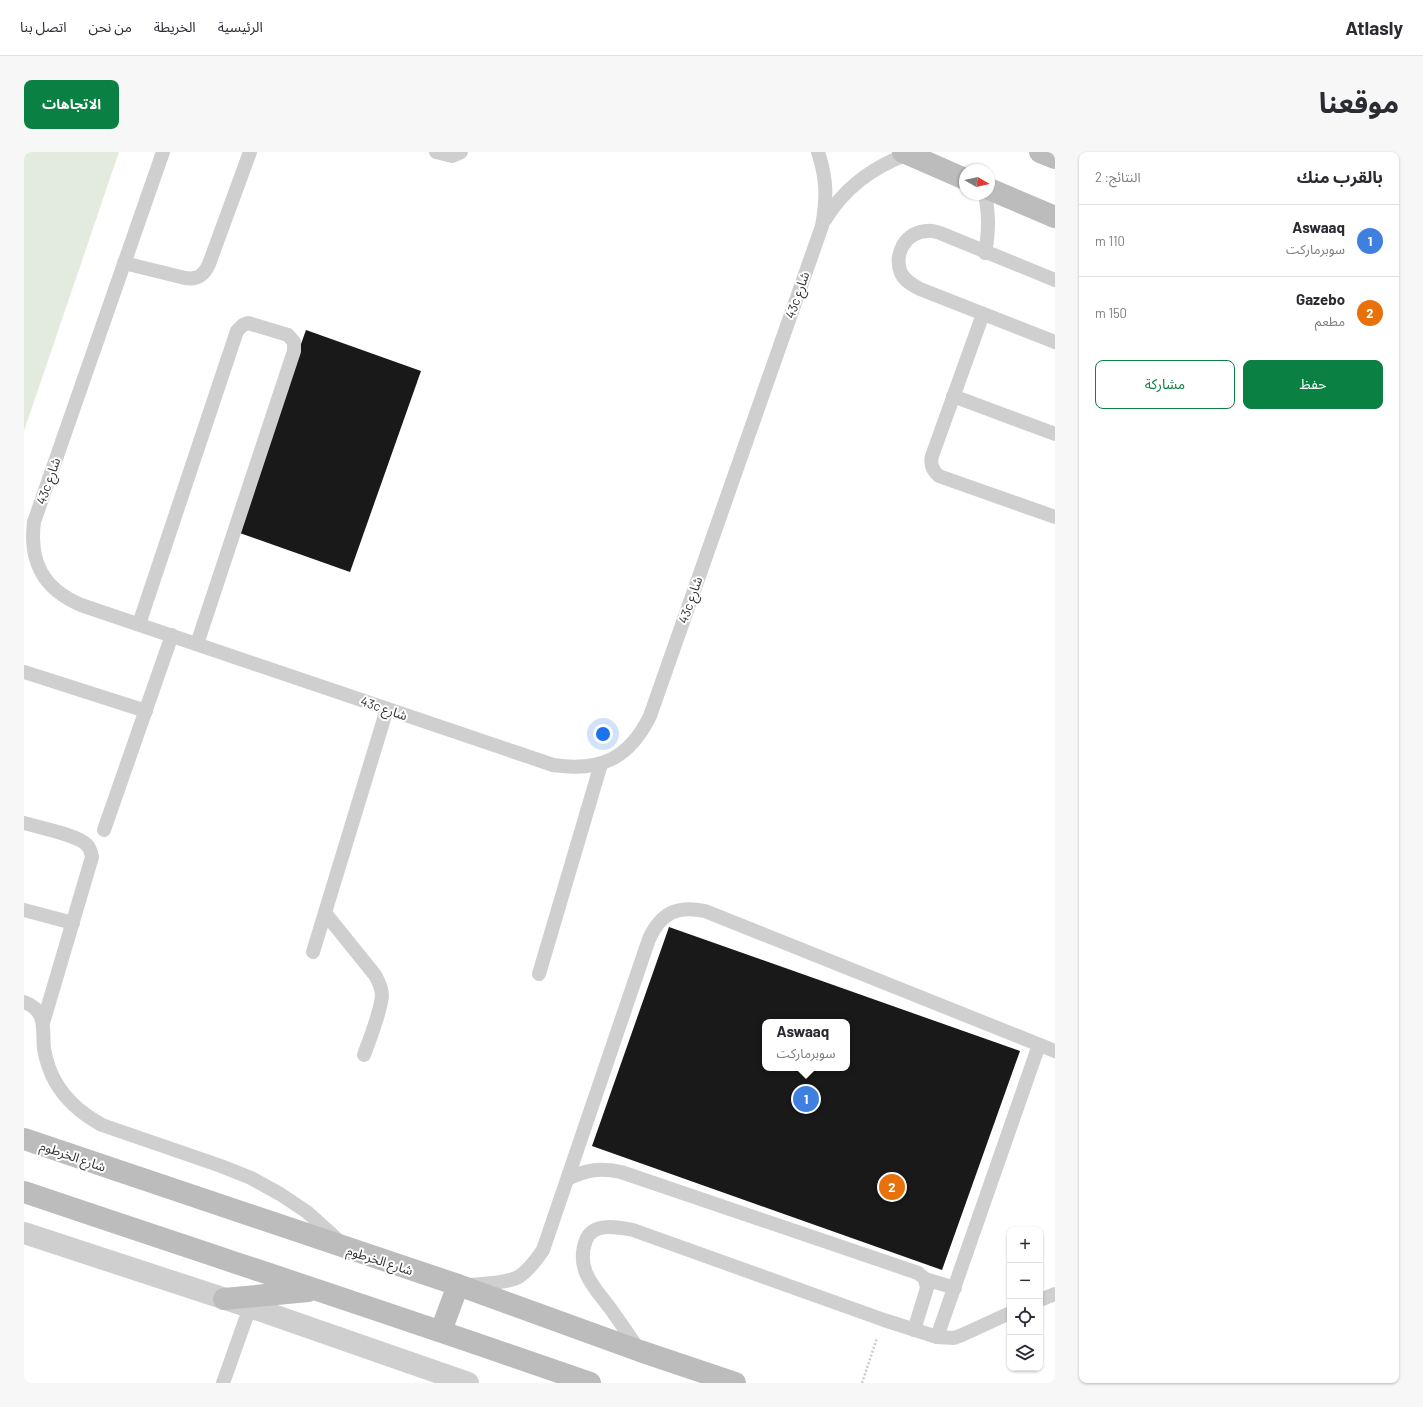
<!DOCTYPE html>
<html lang="ar">
<head>
<meta charset="utf-8">
<style>
  :root { --surface:#fff; --page:#f7f7f7; --text:#2b2b33; --muted:#7c7c81; --line:#e1e1e2; --accent:#0b8043 }
  body { margin:0; font-family:Barlow,"Noto Sans Arabic",sans-serif; background:var(--page); color:var(--text); direction:rtl }
  .controls { position:absolute; right:12px; bottom:12px; display:grid; overflow:hidden; border-radius:8px; box-shadow:0 1px 3px #0004 }
  .controls button { width:36px; height:36px; display:grid; place-items:center; padding:0; border:0; border-bottom:1px solid var(--line); background:var(--surface); color:var(--text); font:20px sans-serif }
  .compass { position:absolute; left:935px; top:12px; width:36px; height:36px; border-radius:50%; background:var(--surface); box-shadow:0 1px 3px #0004; rotate:99deg }
  .you { position:absolute; left:579px; top:582px; width:14px; height:14px; margin:-10px; border:3px solid #fff; border-radius:50%; background:#1a73e8; box-shadow:0 0 0 6px #1a73e833 }
  .badge { display:grid; place-items:center; width:26px; height:26px; border-radius:50%; background:var(--accent); color:#fff; font-size:13px; font-weight:700 }
  .pin { position:absolute; translate:-50% -50%; border:2px solid #fff; box-shadow:0 1px 4px #0006 }
  .popup { position:absolute; left:738px; top:867px; width:88px; height:52px; box-sizing:border-box; display:grid; place-content:center; border-radius:8px; background:var(--surface); filter:drop-shadow(0 1px 3px #0005); font-size:13px; white-space:nowrap; color:var(--muted) }
  .popup b { font-size:15px; color:var(--text) }
  .popup::after { content:''; position:absolute; left:50%; top:100%; margin-left:-8px; border:8px solid transparent; border-top-color:var(--surface) }
  .list { margin:0; padding:0; list-style:none }
  h2 { display:flex; justify-content:space-between; align-items:center; height:52px; margin:0; padding:0 16px; font-size:17px }
  h2 small { font-size:13px; font-weight:400; color:var(--muted) }
  .list li { display:grid; grid-template-columns:26px 1fr auto; gap:12px; align-items:center; box-sizing:border-box; height:72px; padding:0 16px; border-top:1px solid var(--line) }
  .list b { display:block; font-size:15px; white-space:nowrap }
  .list p { margin:0; font-size:13px; white-space:nowrap; color:var(--muted) }
  .list em { font-size:13px; font-style:normal; color:var(--muted) }
  .actions { display:flex; gap:8px; padding:12px 16px }
  .actions a { flex:1; padding:9px 0; border:1px solid var(--accent); border-radius:8px; text-align:center; font-size:14px; color:var(--accent) }
  .actions .main { background:var(--accent); color:#fff }
  .icon { flex:none; width:22px; height:22px; fill:none; stroke:currentColor; stroke-width:2; stroke-linecap:round; stroke-linejoin:round }
  .map { position:relative; flex:none; width:1031px; height:1231px; overflow:hidden; direction:ltr; border-radius:8px }
  header { display:flex; align-items:center; gap:24px; box-sizing:border-box; height:56px; padding:0 20px; background:var(--surface); border-bottom:1px solid var(--line) }
  header strong { font-size:19px }
  nav { display:flex; gap:22px; margin-inline-start:auto; font-size:14px }
  .intro { display:flex; align-items:center; justify-content:space-between; box-sizing:border-box; height:96px; padding:0 24px }
  h1 { margin:0; font-size:28px }
  .button { padding:10px 18px; border-radius:8px; background:var(--accent); color:#fff; font-size:14px; font-weight:700 }
  main { display:flex; gap:24px; padding:0 24px }
  aside { flex:1; background:var(--surface); border-radius:8px; box-shadow:0 1px 3px #0004 }
  .map>svg:first-child { display:block }
</style>
</head>
<body>
<header>
<strong>Atlasly</strong>
<nav><a>الرئيسية</a><a>الخريطة</a><a>من نحن</a><a>اتصل بنا</a></nav>
</header>
<div class="intro"><h1>موقعنا</h1><a class="button">الاتجاهات</a></div>
<main>
<aside>
<h2>بالقرب منك<small>النتائج: 2</small></h2>
<ul class="list">
<li><span class="badge" style="background:#3f7fe0">1</span><div><b>Aswaaq</b><p>سوبرماركت</p></div><em>110 m</em></li>
<li><span class="badge" style="background:#e8710a">2</span><div><b>Gazebo</b><p>مطعم</p></div><em>150 m</em></li>
</ul>
<div class="actions"><a class="main">حفظ</a><a>مشاركة</a></div>
</aside>
<div class="map">
<svg width="1031" height="1231" viewBox="0 0 1031 1231">
  <rect width="100%" height="100%" fill="#fff"/>
  <path fill="#e3ebde" d="M0 0H95L0 279Z"/>
  <g fill="#191919" fill-rule="evenodd">
    <path d="M282 178 397 219 326 420 210 379Z"/>
    <path d="M645 775 996 899 918 1118 568 994ZM741 870H823V916H741Z"/>
  </g>
  <g fill="none" stroke-linecap="round" stroke-linejoin="round">
    <path stroke="#ccc" stroke-width="2.5" stroke-dasharray="2 2" stroke-linecap="butt" d="M838 1231 853 1186"/>
    <g stroke="#cfcfcf" stroke-width="14">
      <path d="M139 0 10 370C5 410 19 437 57 453L529 613C576 620 605 607 626 564L798 74C803 46 803 27 794 0"/>
      <path d="M412 0 428 4 437 0"/>
      <path d="M961 42C965 63 965 79 961 101"/>
      <path d="M801 68C820 36 849 15 884 2"/>
      <path d="M100 111 161 126C174 128 180 123 185 112L226 0"/>
      <path d="M1031 128 916 81C912 80 908 78 904 79 882 79 869 102 877 121 881 129 888 133 896 137L1031 190"/>
      <path d="M959 162 908 304C906 312 908 318 915 324L1031 365"/>
      <path d="M929 244 1031 282"/>
      <path d="M115 472 213 179 219 173 224 171 264 183 270 190V199L173 492"/>
      <path d="M0 520 122 559"/>
      <path d="M0 671C14 675 54 683 63 693 66 696 67 700 68 705L19 871"/>
      <path d="M80 678 148 483"/>
      <path d="M0 758 49 771"/>
      <path d="M301 761 351 823C355 830 358 837 358 844 356 862 346 886 340 903"/>
      <path d="M289 800 363 557"/>
      <path d="M515 822 577 612"/>
      <path d="M0 850C24 859 18 877 20 897 22 908 26 920 31 929 42 949 58 962 78 973L197 1014 227 1026 256 1042 283 1060 315 1089"/>
      <path d="M544 1027C562 1017 578 1016 597 1020L894 1121 901 1127 903 1136 890 1178"/>
      <path d="M901 1127 931 1136"/>
      <path d="M444 1133C458 1132 485 1131 496 1124 506 1117 513 1107 519 1098L625 787C637 761 653 753 681 759L1031 899"/>
      <path d="M1016 1148 1031 1142"/>
      <path d="M913 1185 1015 893"/>
      <path d="M616 1199C606 1185 596 1170 586 1156 570 1135 551 1117 562 1088 569 1070 594 1075 609 1078L860 1168 913 1185 930 1186 938 1183 986 1161"/>
      <path d="M199 1231 226 1155"/>
    </g>
    <path stroke="#cfcfcf" stroke-width="22" d="M0 1081 226 1155 444 1231"/>
    <g stroke="#bcbcbc" stroke-width="22">
      <path d="M879 0 941 27"/>
      <path d="M1016 0 1031 6"/>
      <path d="M965 37 1031 65"/>
      <path d="M0 987 434 1133 616 1199 711 1231"/>
      <path d="M0 1040C189 1104 378 1165 566 1231"/>
      <path d="M200 1147 284 1139"/>
      <path d="M417 1179 434 1133"/>
    </g>
  </g>
  <g text-anchor="middle" stroke-width="4" stroke-linejoin="round" paint-order="stroke">
    <g font-size="13" fill="#323232" stroke="#fff">
      <text transform="translate(773 143) rotate(-71)" y="5">43c شارع</text>
      <text transform="translate(24 329) rotate(-71)" y="5">43c شارع</text>
      <text transform="translate(666 448) rotate(-71)" y="5">43c شارع</text>
      <text transform="translate(360 556) rotate(19)" y="5">43c شارع</text>
      <text transform="translate(49 1004) rotate(19)" y="5">شارع الخرطوم</text>
      <text transform="translate(356 1108) rotate(18)" y="5">شارع الخرطوم</text>
    </g>
  </g>
</svg>
<div class="controls">
<button>+</button>
<button>−</button>
<button><svg class="icon" aria-label="locate" viewBox="0 0 24 24"><circle cx="12" cy="12" r="6"/><path d="M12 2v4M12 18v4M2 12h4M18 12h4"/></svg></button>
<button><svg class="icon" aria-label="layers" viewBox="0 0 24 24"><path d="M12 4l9 5-9 5-9-5zM3 14l9 5 9-5"/></svg></button>
</div>
<svg class="compass" viewBox="-18 -18 36 36"><path d="M0-13l5 13h-10z" fill="#e53935"/><path d="M0 13l5-13h-10z" fill="#7c7c81"/></svg>
<div class="you"></div>
<div class="pin badge" style="left:782px;top:947px;background:#3f7fe0">1</div>
<div class="popup"><b>Aswaaq</b>سوبرماركت</div>
<div class="pin badge" style="left:868px;top:1035px;background:#e8710a">2</div>
</div>
</main>
</body>
</html>
